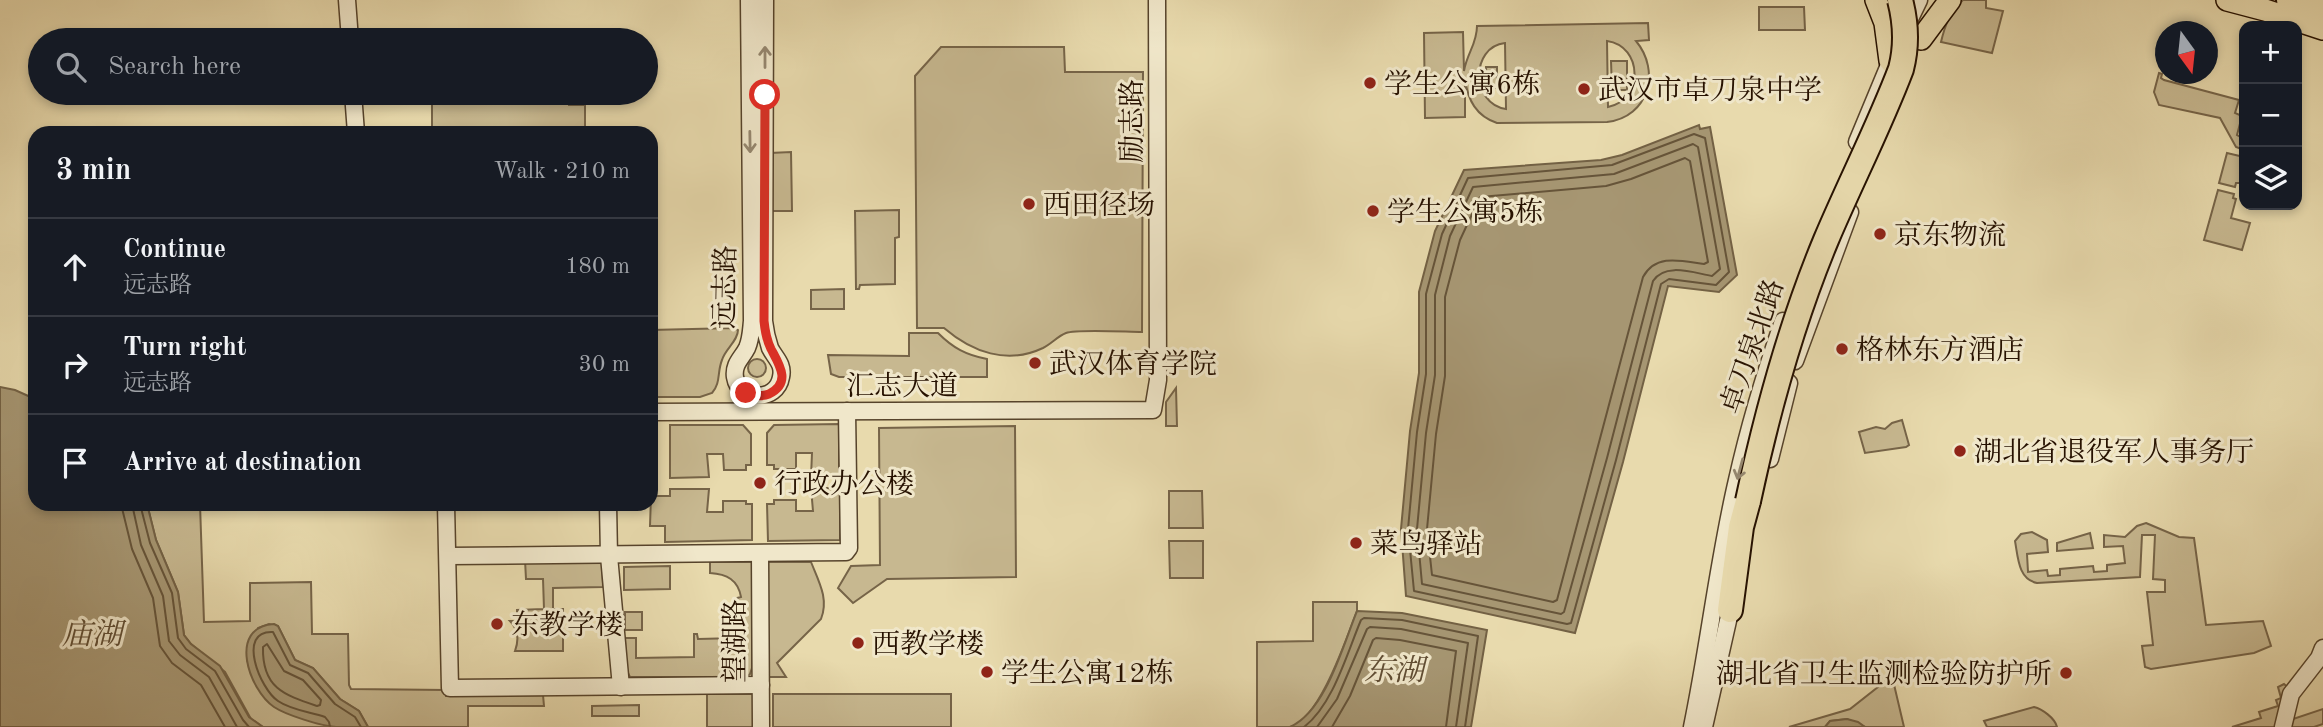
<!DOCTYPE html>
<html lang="en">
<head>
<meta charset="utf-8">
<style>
  :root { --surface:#171b24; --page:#20242c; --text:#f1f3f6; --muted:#9ea1a6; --line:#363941 }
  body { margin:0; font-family:"Old Standard TT","Noto Serif SC",serif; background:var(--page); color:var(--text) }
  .controls { position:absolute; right:21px; top:21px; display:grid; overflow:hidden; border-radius:14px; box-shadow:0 4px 10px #0003 }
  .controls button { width:63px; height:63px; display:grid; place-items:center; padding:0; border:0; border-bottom:2px solid var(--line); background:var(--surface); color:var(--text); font:35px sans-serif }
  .compass { position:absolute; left:2155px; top:21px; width:63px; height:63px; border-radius:50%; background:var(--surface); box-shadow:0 4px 10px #0003; rotate:165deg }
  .stop { position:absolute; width:21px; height:21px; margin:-16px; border:5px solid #d93025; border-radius:50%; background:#fff }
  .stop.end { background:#d93025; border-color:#fff; box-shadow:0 2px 7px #0008 }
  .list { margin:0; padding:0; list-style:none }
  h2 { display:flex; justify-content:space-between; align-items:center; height:91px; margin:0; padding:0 28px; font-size:30px }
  h2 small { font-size:23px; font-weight:400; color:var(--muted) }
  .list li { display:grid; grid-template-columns:46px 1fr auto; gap:21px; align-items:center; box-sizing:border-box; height:98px; padding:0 28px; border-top:2px solid var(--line) }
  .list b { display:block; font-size:26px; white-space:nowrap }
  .list p { margin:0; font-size:23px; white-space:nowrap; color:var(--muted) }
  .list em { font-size:23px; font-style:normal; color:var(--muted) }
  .icon { flex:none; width:38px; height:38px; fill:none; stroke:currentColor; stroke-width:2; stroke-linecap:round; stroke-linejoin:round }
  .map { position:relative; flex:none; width:2323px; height:727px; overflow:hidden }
  .search { position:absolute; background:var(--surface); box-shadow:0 4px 10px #0003; left:28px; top:28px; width:630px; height:77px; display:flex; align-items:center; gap:18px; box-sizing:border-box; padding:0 24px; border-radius:38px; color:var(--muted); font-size:26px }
  .panel { position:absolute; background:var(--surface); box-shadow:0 4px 10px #0003; left:28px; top:126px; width:630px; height:385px; border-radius:21px }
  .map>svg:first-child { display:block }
</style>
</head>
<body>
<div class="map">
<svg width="2323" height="727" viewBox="0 0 2323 727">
  <rect width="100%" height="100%" fill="#e8daad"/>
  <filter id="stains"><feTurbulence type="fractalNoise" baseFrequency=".00286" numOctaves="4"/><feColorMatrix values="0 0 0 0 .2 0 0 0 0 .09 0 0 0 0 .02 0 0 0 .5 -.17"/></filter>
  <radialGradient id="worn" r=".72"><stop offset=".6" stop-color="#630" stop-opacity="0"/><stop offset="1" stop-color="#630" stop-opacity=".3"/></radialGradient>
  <g fill="#c7b890" stroke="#766448" stroke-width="2" fill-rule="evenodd">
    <path d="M1963 0H1986V8L2003 11 1992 53 1941 42C1945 25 1950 12 1963 0Z"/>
    <path d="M1759 7H1804L1805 30H1759Z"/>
    <path d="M1648 23 1649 40 1636 41C1661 71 1649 117 1607 122L1497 123C1476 116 1468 100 1465 80V117L1425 118 1424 33 1463 32 1464 71C1467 53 1477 44 1477 26ZM1607 41C1643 46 1644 100 1608 107ZM1505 43 1506 109C1471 104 1470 47 1505 43Z"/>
    <path d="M941 47H1064L1065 72H1143L1142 332C1127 332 1077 329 1066 333 1058 336 1051 344 1043 348 1007 365 972 352 944 328H917L915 76Z"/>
    <path d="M1611 61H1627V90H1612Z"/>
    <path d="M1486 67H1497V88H1487Z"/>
    <path d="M2159 73 2162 74 2161 78 2164 80 2239 100 2235 113 2242 116 2237 135 2244 139V150L2236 147 2220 118 2159 105 2154 92Z"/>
    <path d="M432 93H568L569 105H585V133H432Z"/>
    <path d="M791 152 792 211H770V153Z"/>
    <path d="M2227 153 2244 157 2240 183H2236L2235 187 2219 183Z"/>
    <path d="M2218 190 2234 194 2233 198 2236 199 2231 218 2250 223 2242 250 2204 240Z"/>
    <path d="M899 210V237L895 238V284L860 285 859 289H856L855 211Z"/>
    <path d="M844 289V309H811V290Z"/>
    <path d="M734 328 738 330C738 341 725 349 722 360 717 372 721 383 712 393L700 397H651V330Z"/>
    <path d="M909 333H938C953 348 966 355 987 359V377H839L831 374 828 355 909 356Z"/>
    <circle cx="757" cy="368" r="9"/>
    <path d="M1176 388 1177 426H1166V402Z"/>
    <path d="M1902 420 1909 445 1906 447 1865 453 1859 432 1876 427 1885 429 1892 423Z"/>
    <path d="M839 424V477H811L812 453H796V469H774V465H767V433L774 425Z"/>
    <path d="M670 425H743L751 434V465H746V470H724L723 454H707L709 477 670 478Z"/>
    <path d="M1015 426 1016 577 887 579 853 603 838 588 851 566 880 565 879 428Z"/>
    <path d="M811 488H840V540L768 541 767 504H774V500H796V511H813Z"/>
    <path d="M670 489H709L707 512H723V501H746V504H752V540L665 542V526H650L651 496H670Z"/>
    <path d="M1169 491H1202L1203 528H1169Z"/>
    <path d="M147 504H200L204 622 250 621V583L311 582 312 634H348L349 685 351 689 446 690V696L543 695 544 706H468V727H368L359 711 340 699 313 668 295 660 278 626 269 624 258 628 247 660 255 682 267 700 283 711 332 727H263L251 719 225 672 191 644 184 635 178 592 156 540Z"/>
    <path d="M2146 523 2179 537 2194 538 2206 625 2263 621 2271 646 2254 653 2151 669 2145 667 2142 646 2153 645 2147 592H2165V580L2153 579 2155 535H2142L2140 577 2037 583C2018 579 2018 557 2015 541L2021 534 2032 532 2047 540 2048 552 2027 554 2028 572 2047 570 2048 576 2060 575V569L2093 566 2094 572 2107 571V565L2125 563 2123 546 2104 547V535L2125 537 2137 526Z"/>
    <path d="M2090 533 2093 548 2057 551V543Z"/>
    <path d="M1169 541H1203V578H1170Z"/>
    <path d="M525 560H602L603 587 553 588V609H563V651H515C519 640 519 630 510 621H517V610L544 609 543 579H526Z"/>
    <path d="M710 562H752V668L750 674 745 677H630L626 669 625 638H636V658L694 657V634H697L698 639 738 638 737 598 741 597C738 580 727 574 710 573Z"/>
    <path d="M767 562H811C819 582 829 599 821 619L777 663 786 677H767Z"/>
    <path d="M670 566V589L624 590V567Z"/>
    <path d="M1313 602H1357V611C1347 637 1319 721 1290 727 1280 727 1267 727 1257 727V642L1313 641Z"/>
    <rect x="625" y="612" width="17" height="18"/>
    <path d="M1892 676 1904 727H1865L1847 719 1830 721 1825 727H1789L1850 709Z"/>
    <path d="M2284 684 2290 689 2280 727H2232L2261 718 2259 712 2278 706 2276 700 2281 698 2278 687Z"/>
    <rect x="707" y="694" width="46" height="33"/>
    <rect x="773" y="694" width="178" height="33"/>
    <path d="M639 705V716H592V706Z"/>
    <path d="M2034 707C2042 709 2055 718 2057 727H1987L1984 721Z"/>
    <path d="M2323 709V724L2314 727H2289L2290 720Z"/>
  </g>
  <g fill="#a69672" stroke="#736144" stroke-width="2">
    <path d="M1699 125 1700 129 1710 127 1737 275 1719 292 1668 286 1623 462 1575 633 1406 596 1401 529 1410 431 1419 373V292L1435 231 1464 170 1601 160 1622 155Z"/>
    <path d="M0 387 15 390 35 399V504H147L156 540 178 592 184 635 191 644 220 666 249 717 263 727H0Z"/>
    <path d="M1357 611 1402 613 1487 630 1471 727H1290C1326 711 1343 645 1357 611Z"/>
    <path d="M274 624 278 626 295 660 313 668 340 699 359 711 368 727C357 727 346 727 336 727 321 726 286 715 274 707 249 690 227 627 274 624Z"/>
    <path d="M1847 719 1858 722 1865 727H1825L1830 721Z"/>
  </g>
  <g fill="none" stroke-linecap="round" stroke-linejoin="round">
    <g stroke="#665439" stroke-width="2">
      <path d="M1694 134 1705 138 1729 272 1716 285 1669 279 1661 284 1616 460 1571 623 1567 624 1414 591 1408 529 1417 432 1426 374V294L1442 234 1468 178 1612 165Z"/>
      <path d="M1693 144 1698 147 1720 269 1712 276C1694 273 1665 262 1653 281L1607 458 1564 612 1561 614 1422 584 1417 529 1426 433 1435 375V295L1450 236 1473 187 1614 174Z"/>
      <path d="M1685 158 1690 161 1708 262 1704 264C1682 261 1656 253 1643 277L1557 600 1553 602 1432 575 1427 529 1436 434 1445 376V297L1460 240 1480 197 1606 186 1631 179Z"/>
      <path d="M121 504 132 549 153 598 160 646 172 663 201 685 225 727"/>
      <path d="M132 504 141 545 163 596 169 641 180 655 209 677 237 727"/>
      <path d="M140 504 150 543 172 593 178 638 186 649 215 671 243 720 249 727"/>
      <path d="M267 644 284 671 303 680 321 700 320 705 317 706C284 695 262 688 263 647Z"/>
      <path d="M330 727 329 722 325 717C310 712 291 710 278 701 260 689 236 630 273 632L290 665 308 673 335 704 355 717 361 727"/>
      <path d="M1304 727C1333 705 1347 653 1361 620L1364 618 1402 620 1478 636 1465 727"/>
      <path d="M1317 727 1337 699 1367 629 1370 627 1401 629 1468 643 1456 727"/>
      <path d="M1332 727 1350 696 1373 640 1376 638 1400 640 1456 651 1446 727"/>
    </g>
    <defs>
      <g id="minor">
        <path d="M347 0 350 40"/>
        <path d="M749 0 752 321C751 330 751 339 747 348 742 358 733 364 735 377 739 402 777 402 781 377 784 364 775 358 770 348 767 339 765 330 764 321L765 0"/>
        <path d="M1905 29 1919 0"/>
        <path d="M353 93 356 133"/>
        <path d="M1857 142 1894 53"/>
        <path d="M1795 361 1850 212"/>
        <path d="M651 412 1153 410 1158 380 1157 0"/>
        <path d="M1770 459 1789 383"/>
        <path d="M446 504 450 688 761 685"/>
        <path d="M608 504 609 556 621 687"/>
        <path d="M760 554 761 727"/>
        <path d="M449 556 846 552 849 548 847 411"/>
        <path d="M1692 727C1709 645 1718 561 1737 480 1749 426 1765 373 1783 321"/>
        <path d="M1704 727 1732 603"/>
        <path d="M2283 727 2291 694 2319 658 2323 648"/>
      </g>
      <g id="major">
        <path d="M1876 0 1885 23 1890 61"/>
        <path d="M2227 0 2265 10 2323 29"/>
        <path d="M1921 39 1950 0"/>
      </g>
      <g id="highway">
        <path d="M2289 0 2323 10"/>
        <path d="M1730 610 1741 527 1748 501"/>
      </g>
    </defs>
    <use href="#minor" stroke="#56432b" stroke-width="19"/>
    <use href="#major" stroke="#261100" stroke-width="24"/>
    <use href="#highway" stroke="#261100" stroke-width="28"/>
    <use href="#minor" stroke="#f0e7ca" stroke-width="16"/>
    <use href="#major" stroke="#e8daad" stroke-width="21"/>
    <use href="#highway" stroke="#e8daad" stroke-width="24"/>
    <defs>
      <path id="highway-bridge" d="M1748 501C1767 412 1791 324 1826 240 1850 183 1879 127 1901 69 1907 46 1906 23 1900 0"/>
    </defs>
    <use href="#highway-bridge" stroke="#261100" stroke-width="28" stroke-linecap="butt"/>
    <use href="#highway-bridge" stroke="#e8daad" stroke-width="24"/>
  </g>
  <defs><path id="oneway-shaft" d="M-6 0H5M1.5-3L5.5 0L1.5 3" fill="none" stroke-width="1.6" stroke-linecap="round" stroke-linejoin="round" transform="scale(1.75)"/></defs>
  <g stroke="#95876f">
    <use href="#oneway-shaft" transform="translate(765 57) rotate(-90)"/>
    <use href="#oneway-shaft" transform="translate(750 142) rotate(89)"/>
    <use href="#oneway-shaft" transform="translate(1740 469) rotate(105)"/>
  </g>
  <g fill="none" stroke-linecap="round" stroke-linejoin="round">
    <path stroke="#d93025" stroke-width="9" d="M746 393C754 396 761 397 769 394 792 383 779 364 771 349 767 341 765 331 764 321L765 95"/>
  </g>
  <g fill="#8f2418" stroke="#f0e7ca" stroke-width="2.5">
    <circle cx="1370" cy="83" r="7"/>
    <circle cx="1584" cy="89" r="7"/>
    <circle cx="1029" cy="204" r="7"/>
    <circle cx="1373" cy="211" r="7"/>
    <circle cx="1880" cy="234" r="7"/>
    <circle cx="1842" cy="349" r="7"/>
    <circle cx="1035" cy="363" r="7"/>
    <circle cx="1960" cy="451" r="7"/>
    <circle cx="760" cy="483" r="7"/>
    <circle cx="1356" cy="543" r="7"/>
    <circle cx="497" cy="624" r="7"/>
    <circle cx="858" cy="643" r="7"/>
    <circle cx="987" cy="672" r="7"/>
    <circle cx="2066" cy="673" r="7"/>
  </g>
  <g text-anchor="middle" stroke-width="6" stroke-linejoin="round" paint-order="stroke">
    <g font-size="28" fill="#261100" stroke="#f0e7ca" text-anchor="start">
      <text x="1384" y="93">学生公寓6栋</text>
      <text x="1598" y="99">武汉市卓刀泉中学</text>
      <text x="1043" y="214">西田径场</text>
      <text x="1387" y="221">学生公寓5栋</text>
      <text x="1894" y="244">京东物流</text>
      <text x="1856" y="359">格林东方酒店</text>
      <text x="1049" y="373">武汉体育学院</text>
      <text x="1974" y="461">湖北省退役军人事务厅</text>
      <text x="774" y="493">行政办公楼</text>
      <text x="1370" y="553">菜鸟驿站</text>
      <text x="511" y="634">东教学楼</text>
      <text x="872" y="653">西教学楼</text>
      <text x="1001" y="682">学生公寓12栋</text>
      <text x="2052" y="683" text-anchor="end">湖北省卫生监测检验防护所</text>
    </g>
    <g font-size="28" fill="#261100" stroke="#f0e7ca">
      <text transform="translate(1131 121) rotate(-90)" y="10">励志路</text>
      <text transform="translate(724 287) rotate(-89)" y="10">远志路</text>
      <text transform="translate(1751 346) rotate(-71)" y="10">卓刀泉北路</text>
      <text x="902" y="395">汇志大道</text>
      <text transform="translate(734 641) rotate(-90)" y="10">望湖路</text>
    </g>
    <g font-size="30" font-style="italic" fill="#604d33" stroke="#f0e7ca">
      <text x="92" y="644">庙湖</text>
      <text x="1394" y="680">东湖</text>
    </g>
  </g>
  <rect width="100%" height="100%" filter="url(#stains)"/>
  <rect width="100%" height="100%" fill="url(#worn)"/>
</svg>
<div class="controls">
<button>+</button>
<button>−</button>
<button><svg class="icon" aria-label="layers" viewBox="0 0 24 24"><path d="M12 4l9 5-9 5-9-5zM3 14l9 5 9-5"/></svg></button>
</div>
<svg class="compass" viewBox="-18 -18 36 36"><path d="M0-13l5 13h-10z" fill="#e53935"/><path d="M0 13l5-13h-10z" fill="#9ea1a6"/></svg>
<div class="stop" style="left:765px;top:95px"></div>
<div class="stop end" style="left:746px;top:393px"></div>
<div class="search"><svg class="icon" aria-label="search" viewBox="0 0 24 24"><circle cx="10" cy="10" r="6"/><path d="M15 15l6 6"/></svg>Search here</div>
<section class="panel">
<h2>3 min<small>Walk · 210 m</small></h2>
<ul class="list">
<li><svg class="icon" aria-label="ahead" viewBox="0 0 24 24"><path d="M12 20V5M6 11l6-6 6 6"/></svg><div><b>Continue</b><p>远志路</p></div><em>180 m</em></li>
<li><svg class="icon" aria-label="right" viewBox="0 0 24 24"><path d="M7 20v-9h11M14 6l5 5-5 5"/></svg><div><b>Turn right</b><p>远志路</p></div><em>30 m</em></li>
<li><svg class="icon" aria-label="arrive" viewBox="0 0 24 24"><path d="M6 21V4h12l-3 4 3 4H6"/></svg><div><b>Arrive at destination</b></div></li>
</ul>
</section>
</div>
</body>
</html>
